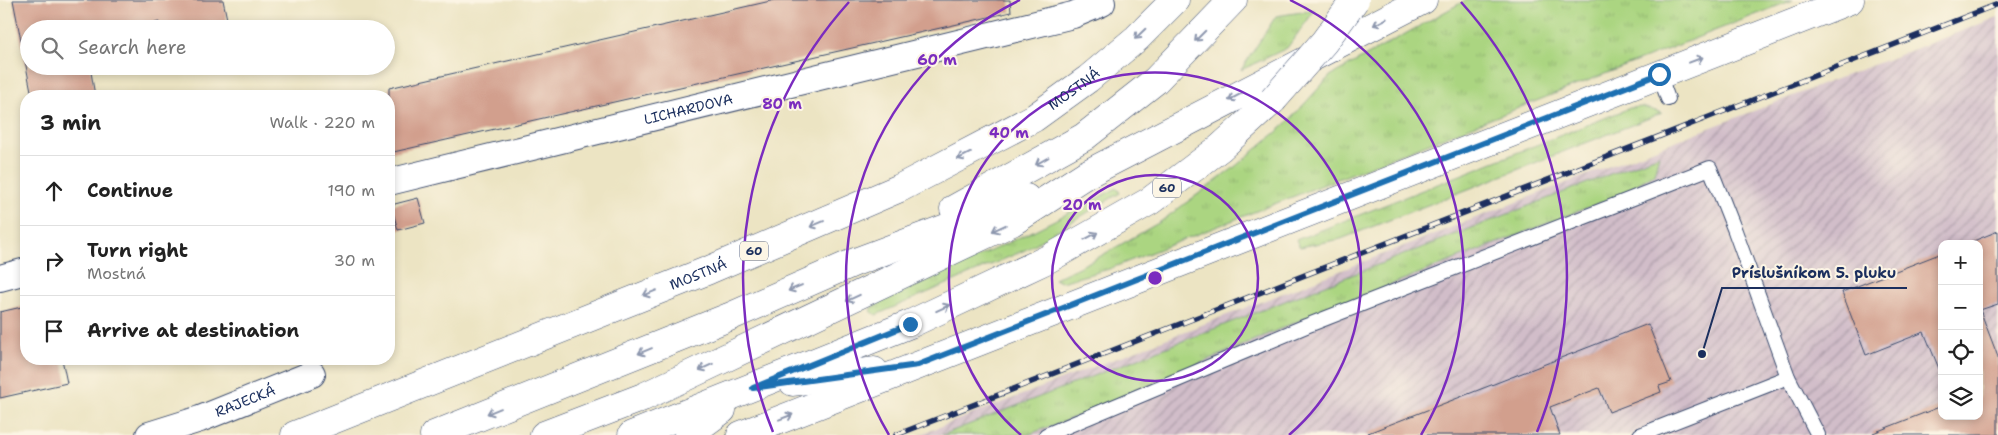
<!DOCTYPE html>
<html lang="en">
<head>
<meta charset="utf-8">
<style>
  :root { --surface:#fff; --page:#f2f2f2; --text:#222; --muted:#767676; --line:#e0e0e0 }
  body { margin:0; font-family:"Shantell Sans",sans-serif; background:var(--page); color:var(--text) }
  .controls { position:absolute; right:15px; bottom:15px; display:grid; overflow:hidden; border-radius:10px; box-shadow:0 2px 8px #0003 }
  .controls button { width:45px; height:45px; display:grid; place-items:center; padding:0; border:0; border-bottom:1px solid var(--line); background:var(--surface); color:var(--text); font:25px sans-serif }
  .stop { position:absolute; width:15px; height:15px; margin:-11px; border:4px solid #1f6fb2; border-radius:50%; background:#fff }
  .stop.end { background:#1f6fb2; border-color:#fff; box-shadow:0 1px 5px #0008 }
  .list { margin:0; padding:0; list-style:none }
  h2 { display:flex; justify-content:space-between; align-items:center; height:65px; margin:0; padding:0 20px; font-size:21px }
  h2 small { font-size:16px; font-weight:400; color:var(--muted) }
  .list li { display:grid; grid-template-columns:32px 1fr auto; gap:15px; align-items:center; box-sizing:border-box; height:70px; padding:0 20px; border-top:1px solid var(--line) }
  .list b { display:block; font-size:19px; white-space:nowrap }
  .list p { margin:0; font-size:16px; white-space:nowrap; color:var(--muted) }
  .list em { font-size:16px; font-style:normal; color:var(--muted) }
  .icon { flex:none; width:28px; height:28px; fill:none; stroke:currentColor; stroke-width:2; stroke-linecap:round; stroke-linejoin:round }
  .map { position:relative; flex:none; width:1998px; height:435px; overflow:hidden }
  .search { position:absolute; background:var(--surface); box-shadow:0 2px 8px #0003; left:20px; top:20px; width:375px; height:55px; display:flex; align-items:center; gap:12px; box-sizing:border-box; padding:0 18px; border-radius:28px; color:var(--muted); font-size:19px }
  .panel { position:absolute; background:var(--surface); box-shadow:0 2px 8px #0003; left:20px; top:90px; width:375px; height:275px; border-radius:20px }
  .map>svg:first-child { display:block }
</style>
</head>
<body>
<div class="map">
<svg width="1998" height="435" viewBox="0 0 1998 435">
  <defs>
    <pattern id="industrial-furrows" width="10" height="10" patternUnits="userSpaceOnUse" patternTransform="scale(1.25)"><rect width="10" height="10" fill="#d1bdc9"/><path d="M-1 1l2-2M0 10L10 0M9 11l2-2" fill="none" stroke="#a99aa6"/></pattern>
    <pattern id="grass-tufts" width="24" height="20" patternUnits="userSpaceOnUse" patternTransform="scale(1.25)"><rect width="24" height="20" fill="#abd581"/><path d="M3 7l-1-3M5 7V3M7 7l1-3M15 17l-1-3M17 17v-4M19 17l1-3" fill="none" stroke="#93b772"/></pattern>
  </defs>
  <rect width="100%" height="100%" fill="#fcf5e5"/>
  <filter id="ink" filterUnits="userSpaceOnUse"><feTurbulence type="fractalNoise" baseFrequency=".02" numOctaves="2"/><feDisplacementMap in="SourceGraphic" scale="10" xChannelSelector="R" yChannelSelector="G"/><feConvolveMatrix kernelMatrix="1 2 1 2 8 2 1 2 1" color-interpolation-filters="sRGB"/></filter>
  <filter id="wash" filterUnits="userSpaceOnUse"><feTurbulence type="fractalNoise" baseFrequency=".0096" numOctaves="4" result="noise"/><feDisplacementMap in="SourceGraphic" scale="20" xChannelSelector="R" yChannelSelector="G"/><feGaussianBlur stdDeviation="1.12" result="paint"/><feColorMatrix in="noise" values="0 0 0 0 0 0 0 0 0 0 0 0 0 0 0 0 0 1.4 0 .05"/><feComposite in="paint" operator="in"/></filter>
  <g filter="url(#wash)">
    <rect width="100%" height="100%" fill="#ece4c3"/>
    <path fill="url(#industrial-furrows)" fill-rule="evenodd" d="M1998 17V435H919L1509 205ZM1942 244H1979V416H1942Z"/>
    <g fill="url(#grass-tufts)" stroke="#638270">
      <path d="M1466 0H1793L1109 269 1061 282 1054 279 1099 257 1160 222 1231 170 1285 125 1330 76Z"/>
      <path d="M1315 10 1287 48 1241 70 1276 16Z"/>
      <path d="M1643 107 1662 113 1341 239 1300 247 1296 240 1630 108Z"/>
      <path d="M1659 155 1654 174 1617 196 1303 319 1081 415 1027 435H942Z"/>
      <path d="M1117 188 1120 193 1025 250 876 315 871 311 873 306 1033 231Z"/>
    </g>
    <g id="blocks">
      <g fill="#d29f8d">
        <path d="M13 0H223L229 29H161L159 22 128 29H29V66H90L95 96H32Z"/>
        <path d="M775 0H1010L1011 12 389 153V88Z"/>
        <path d="M418 198 425 223 398 230 391 205Z"/>
        <path d="M1998 231V304L1980 310 1998 357V435H1873V433L1942 406V416H1979V244H1966Z"/>
        <path d="M1942 253V376L1924 332 1866 355 1842 292Z"/>
        <path d="M26 306V359H62L67 383 0 398V312Z"/>
        <path d="M1648 324 1671 382 1659 386 1661 392 1609 412 1599 388 1550 407 1560 435H1369L1368 433Z"/>
      </g>
    </g>
  </g>
  <g filter="url(#ink)">
    <use href="#blocks" fill-opacity="0" stroke="#3a4a6d" stroke-width="1"/>
    <g fill="none" stroke-linecap="round" stroke-linejoin="round">
      <defs>
        <g id="lane">
          <path d="M1659 74 1668 99"/>
          <path d="M1046 435 1306 326 1710 168 1735 231 1788 377 1818 435"/>
          <path d="M1640 435 1788 377"/>
        </g>
        <g id="street">
          <path id="s1" d="M389 182 1073 15 1102 3"/>
          <path d="M0 278 26 271"/>
          <path id="s2" d="M149 435 200 419 312 374"/>
        </g>
        <g id="primary">
          <path d="M954 209 1084 137 1155 81 1233 0"/>
          <path d="M793 382 874 371"/>
          <path id="s3" d="M295 435 709 270 900 188 1034 118 1088 79 1137 38 1175 0"/>
          <path d="M434 435 729 317 855 262 1026 198"/>
          <path d="M544 435 643 397 1012 222 1085 175 1423 0"/>
          <path d="M632 435 910 324 1048 259 1150 201 1220 148 1273 100"/>
          <path d="M688 435 722 410"/>
          <path d="M741 435 1850 0"/>
        </g>
      </defs>
      <use href="#lane" stroke="#3a4a6d" stroke-width="16"/>
      <use href="#street" stroke="#3a4a6d" stroke-width="28"/>
      <use href="#primary" stroke="#3a4a6d" stroke-width="29"/>
      <use href="#lane" stroke="#fff" stroke-width="14"/>
      <use href="#street" stroke="#fff" stroke-width="26"/>
      <use href="#primary" stroke="#fff" stroke-width="28"/>
      <defs>
        <path id="rail" d="M896 435 1998 4"/>
      </defs>
      <use href="#rail" stroke="#1b2f5e" stroke-width="5.5"/>
      <use href="#rail" stroke="#fcf5e5" stroke-width="4" stroke-dasharray="11" stroke-linecap="butt"/>
      <defs>
        <path id="primary-bridge" d="M1273 100 1324 42 1355 0"/>
      </defs>
      <use href="#primary-bridge" stroke="#3a4a6d" stroke-width="29" stroke-linecap="butt"/>
      <use href="#primary-bridge" stroke="#fff" stroke-width="28"/>
    </g>
    <defs><path id="oneway-shaft" d="M-6 0H5M1.5-3L5.5 0L1.5 3" fill="none" stroke-width="1.6" stroke-linecap="round" stroke-linejoin="round" transform="scale(1.25)"/></defs>
    <g stroke="#8d97ae">
      <use href="#oneway-shaft" transform="translate(1380 22) rotate(153)"/>
      <use href="#oneway-shaft" transform="translate(1140 34) rotate(136)"/>
      <use href="#oneway-shaft" transform="translate(1200 36) rotate(135)"/>
      <use href="#oneway-shaft" transform="translate(1696 60) rotate(-21)"/>
      <use href="#oneway-shaft" transform="translate(1235 97) rotate(152)"/>
      <use href="#oneway-shaft" transform="translate(964 156) rotate(153)"/>
      <use href="#oneway-shaft" transform="translate(1042 161) rotate(150)"/>
      <use href="#oneway-shaft" transform="translate(817 224) rotate(157)"/>
      <use href="#oneway-shaft" transform="translate(999 228) rotate(155)"/>
      <use href="#oneway-shaft" transform="translate(1091 236) rotate(-28)"/>
      <use href="#oneway-shaft" transform="translate(795 288) rotate(157)"/>
      <use href="#oneway-shaft" transform="translate(650 293) rotate(158)"/>
      <use href="#oneway-shaft" transform="translate(853 298) rotate(155)"/>
      <use href="#oneway-shaft" transform="translate(943 308) rotate(-25)"/>
      <use href="#oneway-shaft" transform="translate(645 351) rotate(158)"/>
      <use href="#oneway-shaft" transform="translate(706 367) rotate(155)"/>
      <use href="#oneway-shaft" transform="translate(494 411) rotate(158)"/>
      <use href="#oneway-shaft" transform="translate(786 417) rotate(-21)"/>
    </g>
  </g>
  <g fill="none" stroke-linecap="round" stroke-linejoin="round" filter="url(#ink)">
    <path stroke="#1f6fb2" stroke-width="6" d="M910 324 753 388 918 365 1659 74"/>
  </g>
  <g fill="none" stroke="#7b2cbf" stroke-width="2.5">
    <circle cx="1155" cy="278" r="103"/>
    <path d="M1021 435A206 206 0 1 1 1289 435"/>
    <path d="M889 435A309 309 0 0 1 1020 0M1290 0A309 309 0 0 1 1421 435"/>
    <path d="M773 432A412 412 0 0 1 849 2M1461 2A412 412 0 0 1 1537 432"/>
  </g>
  <g text-anchor="middle" stroke-width="4" stroke-linejoin="round" paint-order="stroke">
    <g fill="#fcf5e5" stroke="#5e6a86" stroke-width="1">
      <rect x="1153" y="178.5" width="28" height="19" rx="4"/>
      <rect x="740" y="241.5" width="28" height="19" rx="4"/>
    </g>
    <g font-size="12" font-weight="bold" fill="#1b2f5e">
      <text x="1167" y="192">60</text>
      <text x="754" y="255">60</text>
    </g>
    <g font-size="14" fill="#1b2f5e" stroke="#fcf5e5">
      <text dy="5" stroke="none"><textPath href="#s3" startOffset="854">MOSTNÁ</textPath></text>
      <text dy="5" stroke="none"><textPath href="#s1" startOffset="308">LICHARDOVA</textPath></text>
      <text dy="5" stroke="none"><textPath href="#s3" startOffset="434">MOSTNÁ</textPath></text>
      <text dy="5" stroke="none"><textPath href="#s2" startOffset="102">RAJECKÁ</textPath></text>
    </g>
  </g>
  <circle cx="1155" cy="278" r="8" fill="#7b2cbf" stroke="#fcf5e5" stroke-width="2.5"/>
  <g font-size="15" text-anchor="middle" font-weight="bold" fill="#7b2cbf" stroke="#fcf5e5" stroke-width="4" stroke-linejoin="round" paint-order="stroke">
    <text x="937" y="65">60 m</text>
    <text x="782" y="109">80 m</text>
    <text x="1009" y="138">40 m</text>
    <text x="1082" y="210">20 m</text>
  </g>
  <path fill="none" stroke="#1b2f5e" stroke-width="2" d="M1702 354L1722 288H1907"/>
  <circle fill="#1b2f5e" stroke="#fcf5e5" stroke-width="2" cx="1702" cy="354" r="5"/>
  <g font-size="15" text-anchor="middle" font-weight="bold" fill="#1b2f5e" stroke="#fcf5e5" stroke-width="4" stroke-linejoin="round" paint-order="stroke">
    <text x="1814" y="278">Príslušníkom 5. pluku</text>
  </g>
</svg>
<div class="controls">
<button>+</button>
<button>−</button>
<button><svg class="icon" aria-label="locate" viewBox="0 0 24 24"><circle cx="12" cy="12" r="6"/><path d="M12 2v4M12 18v4M2 12h4M18 12h4"/></svg></button>
<button><svg class="icon" aria-label="layers" viewBox="0 0 24 24"><path d="M12 4l9 5-9 5-9-5zM3 14l9 5 9-5"/></svg></button>
</div>
<div class="stop" style="left:1659px;top:74px"></div>
<div class="stop end" style="left:910px;top:324px"></div>
<div class="search"><svg class="icon" aria-label="search" viewBox="0 0 24 24"><circle cx="10" cy="10" r="6"/><path d="M15 15l6 6"/></svg>Search here</div>
<section class="panel">
<h2>3 min<small>Walk · 220 m</small></h2>
<ul class="list">
<li><svg class="icon" aria-label="ahead" viewBox="0 0 24 24"><path d="M12 20V5M6 11l6-6 6 6"/></svg><div><b>Continue</b></div><em>190 m</em></li>
<li><svg class="icon" aria-label="right" viewBox="0 0 24 24"><path d="M7 20v-9h11M14 6l5 5-5 5"/></svg><div><b>Turn right</b><p>Mostná</p></div><em>30 m</em></li>
<li><svg class="icon" aria-label="arrive" viewBox="0 0 24 24"><path d="M6 21V4h12l-3 4 3 4H6"/></svg><div><b>Arrive at destination</b></div></li>
</ul>
</section>
</div>
</body>
</html>
